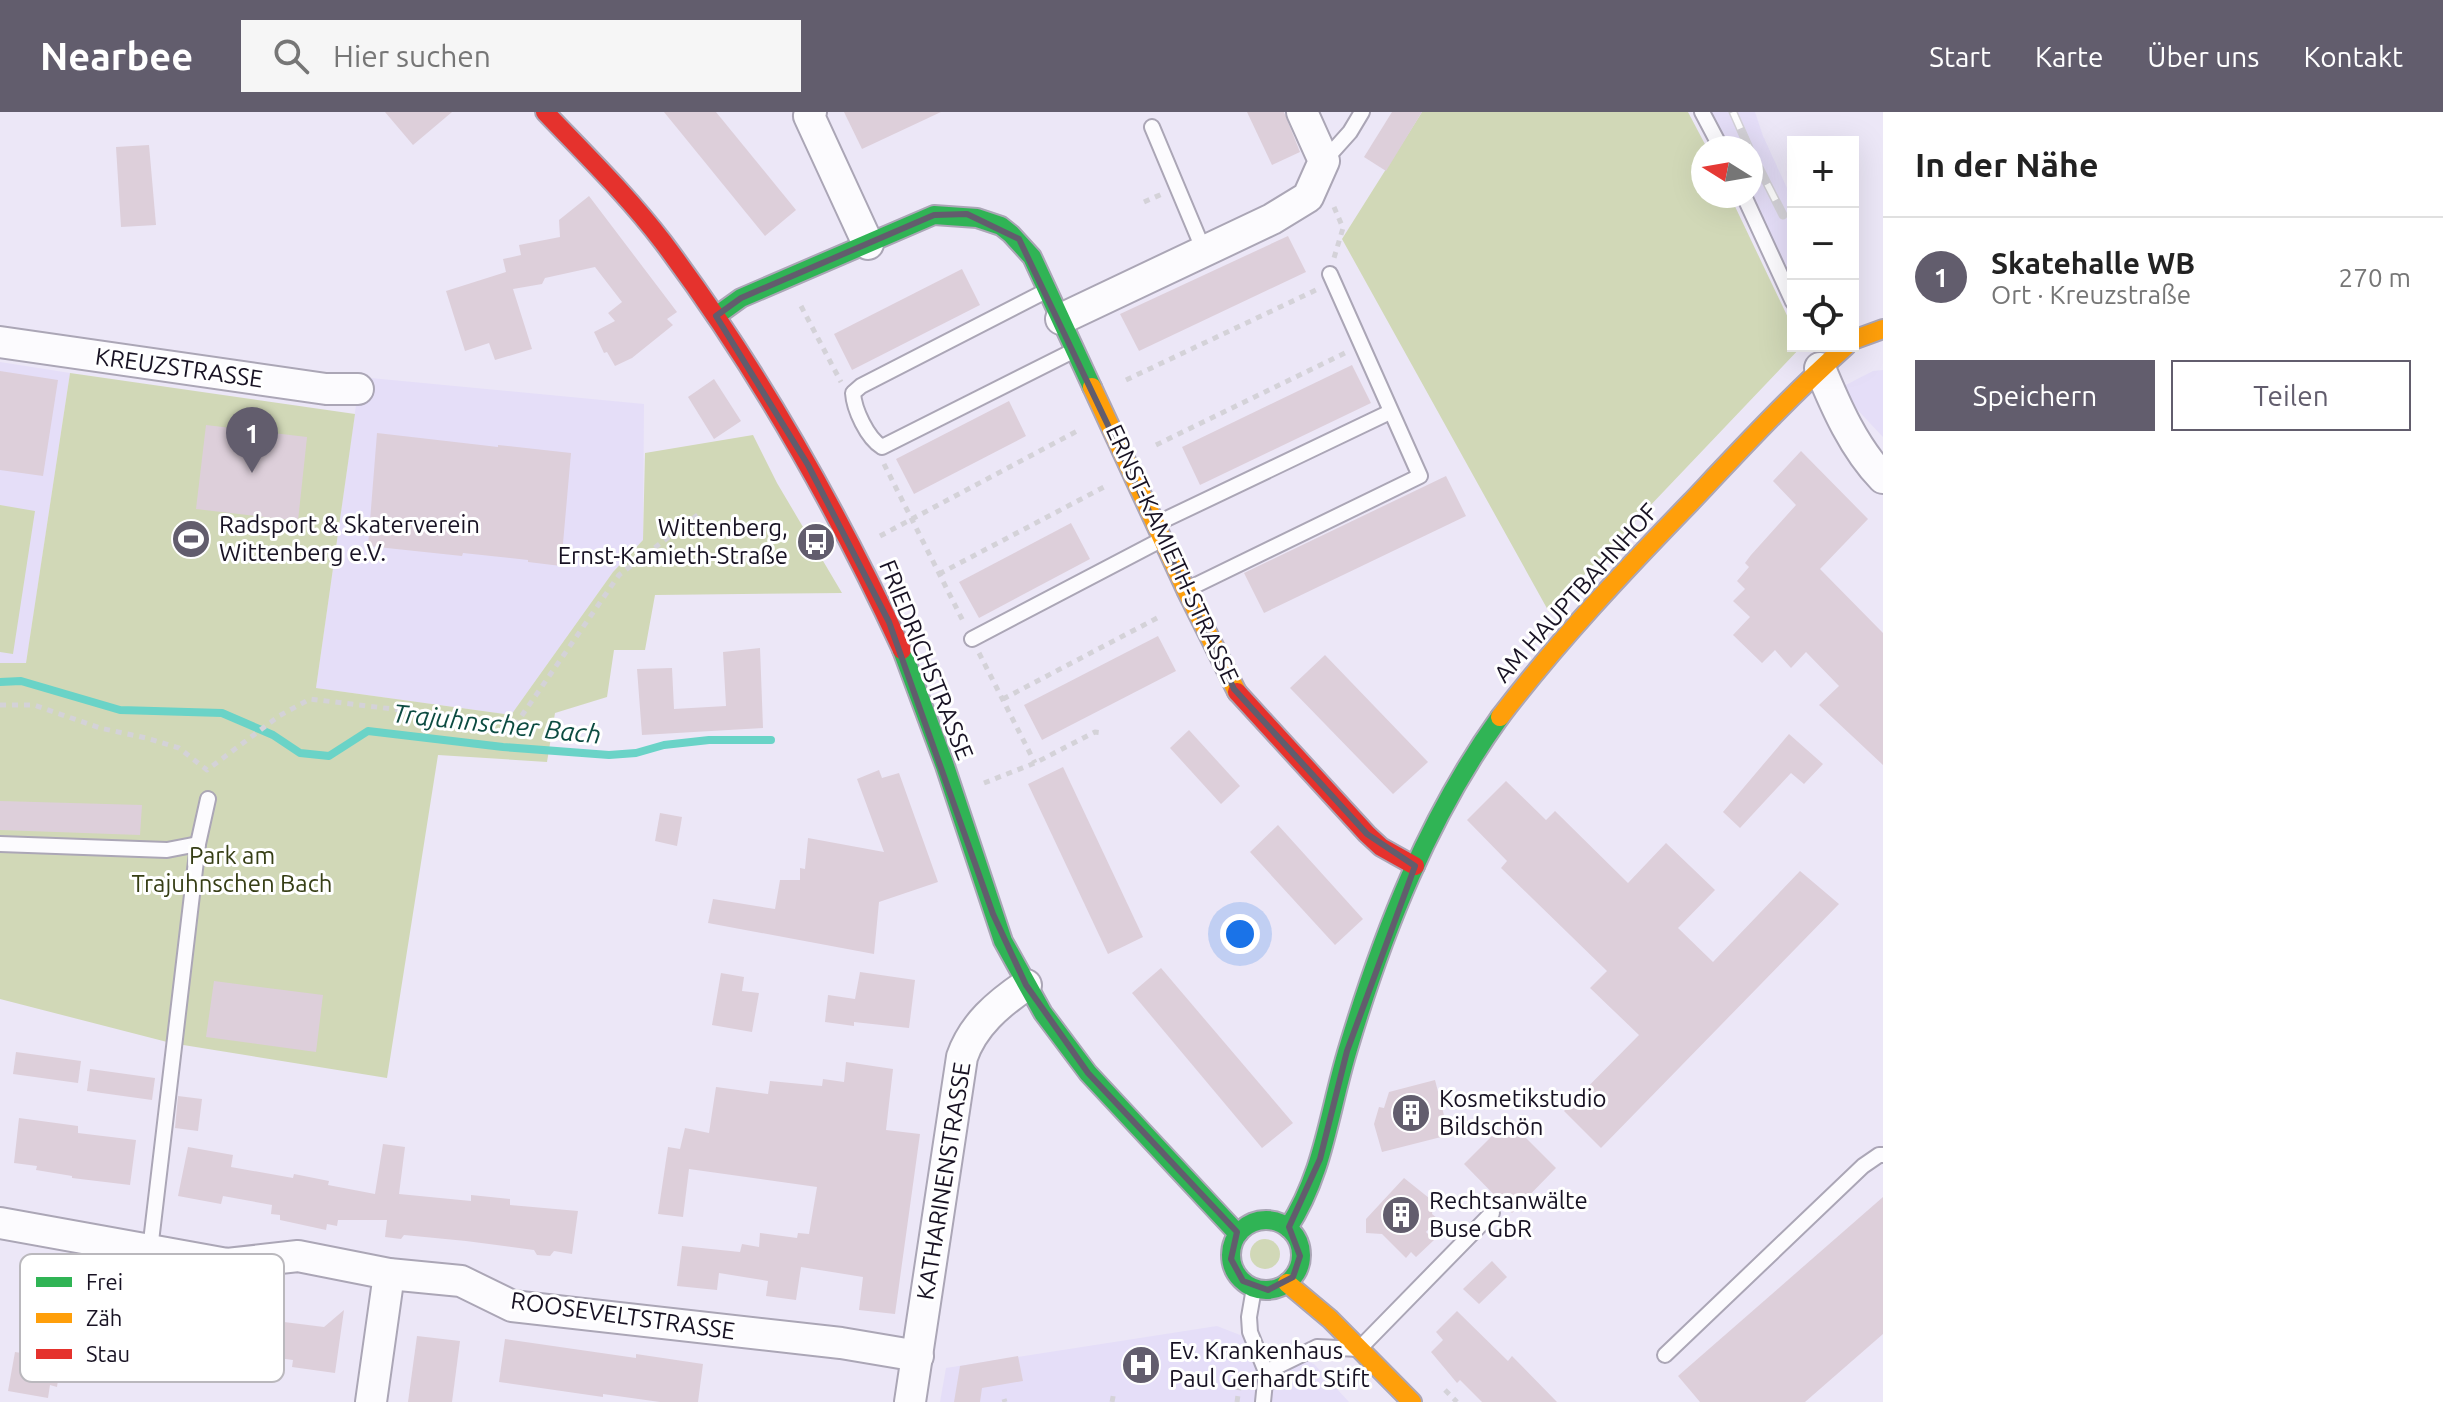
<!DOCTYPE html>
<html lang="de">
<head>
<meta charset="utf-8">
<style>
  :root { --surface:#fff; --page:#f6f6f6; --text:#222; --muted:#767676; --line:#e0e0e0; --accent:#625d6d }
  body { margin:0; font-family:Ubuntu,sans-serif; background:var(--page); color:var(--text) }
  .controls { position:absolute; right:24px; top:24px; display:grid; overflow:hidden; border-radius:0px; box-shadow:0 8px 32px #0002 }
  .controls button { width:72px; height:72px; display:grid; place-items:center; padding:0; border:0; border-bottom:2px solid var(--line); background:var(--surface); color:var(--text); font:40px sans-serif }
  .compass { position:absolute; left:1691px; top:24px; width:72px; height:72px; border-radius:50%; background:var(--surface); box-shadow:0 8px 32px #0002; rotate:281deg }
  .you { position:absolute; left:1240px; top:822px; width:28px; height:28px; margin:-20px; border:6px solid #fff; border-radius:50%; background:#1a73e8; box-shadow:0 0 0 12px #1a73e833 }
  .badge { display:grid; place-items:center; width:52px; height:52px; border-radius:50%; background:var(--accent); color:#fff; font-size:26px; font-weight:700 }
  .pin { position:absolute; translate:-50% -66px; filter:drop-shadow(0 2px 4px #0008) }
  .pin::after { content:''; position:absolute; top:42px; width:28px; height:24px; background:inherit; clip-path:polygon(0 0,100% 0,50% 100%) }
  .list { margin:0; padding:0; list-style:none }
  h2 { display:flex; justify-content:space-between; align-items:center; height:104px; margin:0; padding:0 32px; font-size:34px }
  h2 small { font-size:26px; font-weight:400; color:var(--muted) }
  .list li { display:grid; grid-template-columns:52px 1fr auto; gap:24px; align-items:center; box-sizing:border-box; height:120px; padding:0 32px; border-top:2px solid var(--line) }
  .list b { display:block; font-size:30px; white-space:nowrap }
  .list p { margin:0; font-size:26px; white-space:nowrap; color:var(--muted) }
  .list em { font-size:26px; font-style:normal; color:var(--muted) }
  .actions { display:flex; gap:16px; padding:24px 32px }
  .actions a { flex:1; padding:18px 0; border:2px solid var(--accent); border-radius:0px; text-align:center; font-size:28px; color:var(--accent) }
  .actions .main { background:var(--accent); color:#fff }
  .icon { flex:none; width:44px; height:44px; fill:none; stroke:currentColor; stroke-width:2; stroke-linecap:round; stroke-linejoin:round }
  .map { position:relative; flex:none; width:1883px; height:1290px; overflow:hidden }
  header { display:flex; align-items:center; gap:48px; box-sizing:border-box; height:112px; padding:0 40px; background:var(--accent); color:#fff }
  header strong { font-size:38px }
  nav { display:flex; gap:44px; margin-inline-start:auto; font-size:28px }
  .search { width:560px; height:72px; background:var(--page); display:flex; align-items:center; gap:20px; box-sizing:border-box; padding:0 28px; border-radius:0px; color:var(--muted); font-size:30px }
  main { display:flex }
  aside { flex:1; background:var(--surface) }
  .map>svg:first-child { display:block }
</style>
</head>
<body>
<header>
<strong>Nearbee</strong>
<div class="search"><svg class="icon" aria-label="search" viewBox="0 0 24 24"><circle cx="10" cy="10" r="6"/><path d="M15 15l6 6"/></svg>Hier suchen</div>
<nav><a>Start</a><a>Karte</a><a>Über uns</a><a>Kontakt</a></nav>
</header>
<main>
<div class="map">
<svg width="1883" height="1290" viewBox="0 0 1883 1290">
  <rect width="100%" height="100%" fill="#ece7f7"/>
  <g fill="#e5def8">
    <path d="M1710 0H1755L1763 24 1793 89V169L1751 81V36H1729Z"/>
    <path d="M0 250 70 261 26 552 0 551Z"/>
    <path d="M1883 258V325L1838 277 1873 259Z"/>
    <path d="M360 265 644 292 643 428 613 460 511 603 316 576Z"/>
    <path d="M1217 1214 1314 1252 1349 1290H940L946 1256Z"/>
  </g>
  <g fill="#d1d8b7">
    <path d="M1422 0H1688L1707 36H1703V84H1730L1793 216V234H1802L1549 500 1342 127Z"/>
    <path d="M70 261 355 302 316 576 511 603 613 460 643 428 645 341 753 323 777 371 842 481 655 483 645 538H614L607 585 555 601 547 650 438 643 387 966 171 931 0 887V551H26Z"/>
    <path d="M0 393 35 399 13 542 0 540Z"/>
    <circle cx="1265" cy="1142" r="15"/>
  </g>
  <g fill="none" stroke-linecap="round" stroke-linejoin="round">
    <path stroke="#6ad3c7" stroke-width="8" d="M0 570 21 569 120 598 222 601 273 623 300 641 329 644 368 619 503 635 609 643 636 641 664 633 709 628H771"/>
  </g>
  <g fill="#ddcfda">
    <path d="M385 0H452L413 33Z"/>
    <path d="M664 0H716L796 98 765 124Z"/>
    <path d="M844 0H941L862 37Z"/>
    <path d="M1247 0H1284L1300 40 1272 53Z"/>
    <path d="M1392 0H1422L1386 59 1364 45Z"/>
    <path d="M149 33 156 113 121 115 116 35Z"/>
    <path d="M589 84 677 200 667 207 673 213 632 246 615 254 607 240 604 241 594 220 615 209 608 201 622 190 595 155 545 166 542 172 513 177 532 237 495 248 489 231 465 239 446 179 506 160 503 147 521 143 519 133 560 125 559 108Z"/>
    <path d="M1288 124 1306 160 1139 239 1120 202Z"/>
    <path d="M962 157 980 193 852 258 834 222Z"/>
    <path d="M1352 253 1371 291 1200 373 1182 335Z"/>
    <path d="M0 259 58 268 43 364 0 358Z"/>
    <path d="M714 267 741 309 714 327 688 285Z"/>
    <path d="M1009 289 1026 324 914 382 896 347Z"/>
    <path d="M206 313 307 325 298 409 196 397Z"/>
    <path d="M377 321 498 335V333L571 341 561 454 528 450V448L463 441 462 444 368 434Z"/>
    <path d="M1801 339 1868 407 1820 457 1883 521V653L1819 593 1839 574 1806 540 1791 556 1775 538 1762 551 1733 523 1750 505 1733 489 1745 477 1737 469 1749 455 1745 451 1751 443 1796 393 1773 369Z"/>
    <path d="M1446 364 1466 404 1264 501 1244 461Z"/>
    <path d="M1071 411 1090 447 979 506 959 470Z"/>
    <path d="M1158 524 1176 559 1042 628 1024 593Z"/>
    <path d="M760 536 763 616 642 623 637 557 672 556 674 597 726 594 723 540Z"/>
    <path d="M1325 543 1428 650 1393 682 1290 576Z"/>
    <path d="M1189 618 1240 674 1221 692 1170 636Z"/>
    <path d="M1789 622 1823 652 1804 672 1791 661 1740 716 1723 700Z"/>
    <path d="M1063 655 1143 825 1108 842 1028 672Z"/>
    <path d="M879 658 882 666 899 661 938 770 879 790 874 842 708 811 713 787 775 797 780 768H800V756L805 757 808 726 884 740 857 667Z"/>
    <path d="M1506 669 1546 708 1555 699 1628 771 1666 731 1715 778 1678 816 1713 850 1800 759 1839 792 1601 1036 1564 999 1639 923 1590 876 1607 859 1501 756 1507 749 1467 708Z"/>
    <path d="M0 689 142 693 140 723 0 718Z"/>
    <path d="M660 701 682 705 677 734 655 729Z"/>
    <path d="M1278 713 1363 807 1335 833 1250 740Z"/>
    <path d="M1161 856 1293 1011 1262 1036 1132 881Z"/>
    <path d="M860 860 915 868 909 916 854 910V914L825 910 828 883 855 887Z"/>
    <path d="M721 861 744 865 742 879 759 881 752 920 712 913Z"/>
    <path d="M214 869 323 883 316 940 206 925Z"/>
    <path d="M16 940 81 949 78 971 13 962Z"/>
    <path d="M846 950 893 957 886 1018 920 1022 895 1202 859 1198 863 1165 801 1155 796 1188 766 1184 768 1169 719 1161 717 1178 677 1174 682 1134 740 1140 742 1132 759 1135 760 1121 797 1126 798 1121 809 1122 817 1075 689 1057 683 1105 658 1102 668 1035 680 1037 685 1016 709 1021 716 975 768 982 770 969 822 974 823 967 844 970Z"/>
    <path d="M90 957 155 966 152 988 87 979Z"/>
    <path d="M1435 968 1449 1023 1382 1040 1374 1012 1379 995 1384 996 1389 980Z"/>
    <path d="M178 984 202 987 198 1019 175 1016Z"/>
    <path d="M19 1006 78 1014V1021L136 1028 130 1073 72 1066V1064L36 1058 37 1054 14 1051Z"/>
    <path d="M1508 1008 1556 1056 1512 1101 1464 1052Z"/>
    <path d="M383 1032 405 1035 399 1082 471 1089V1083L510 1087V1093L578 1099 572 1142 554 1139 550 1144 537 1143 534 1138 466 1129 404 1123 401 1127 385 1125 387 1108H338L337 1114 327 1112 326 1118 280 1108V1103L271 1102 272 1093 223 1084 221 1092 178 1084 188 1035 233 1043 231 1055 293 1066 294 1062 329 1069 328 1073 375 1082Z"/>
    <path d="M1404 1066 1434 1090 1432 1102 1438 1107 1426 1120 1434 1128 1416 1145 1411 1140 1406 1146 1382 1122 1366 1121V1107Z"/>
    <path d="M1883 1085V1222L1805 1290H1700L1678 1264Z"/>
    <path d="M1492 1149 1507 1165 1479 1192 1463 1177Z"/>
    <path d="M344 1198 335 1261 292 1255 293 1248 227 1239 229 1223 217 1222 220 1202 324 1215Z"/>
    <path d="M1457 1199 1508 1249 1512 1244 1557 1290H1482L1460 1268 1457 1271 1431 1240 1443 1228 1436 1220Z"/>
    <path d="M417 1224 460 1229 452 1290H408Z"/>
    <path d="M505 1227 636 1246V1242L703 1252 698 1290H660L603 1282V1285L499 1270Z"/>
    <path d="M15 1240 61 1247 57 1275 50 1273 48 1286 8 1279Z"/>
    <path d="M1018 1244 1023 1269 982 1276 980 1290H954L960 1254Z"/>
  </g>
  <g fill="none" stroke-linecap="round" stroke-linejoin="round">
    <defs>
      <g id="lane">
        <path d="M1702 0 1721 36"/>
        <path d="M1152 15 1204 139"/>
        <path d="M1324 49 1350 20 1362 0"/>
        <path d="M1744 84 1793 190"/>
        <path d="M1044 180 861 274 853 281C854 297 867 326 882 335L1071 240"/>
        <path d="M1160 410 1390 300"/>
        <path d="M1190 476 1420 364 1330 162"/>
        <path d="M972 527 1159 429"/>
        <path d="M0 732 167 738 198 732"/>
        <path d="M150 1138 198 732 208 687"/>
        <path d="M1254 1176 1249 1205 1250 1220 1266 1260 1263 1290"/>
        <path d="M1665 1243 1863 1054 1879 1043H1883"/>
        <path d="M1266 1260 1317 1235 1359 1237 1492 1101"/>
      </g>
      <g id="street">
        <path d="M811 0 809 4 868 132"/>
        <path d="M1061 207 1272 107 1308 85 1324 49 1302 0"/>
        <path d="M0 230 326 277H358"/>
        <path d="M1820 256C1836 295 1854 336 1883 366"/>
        <path d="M0 1111 227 1152 298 1144 389 1162 461 1169 512 1194 841 1231 918 1244"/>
        <path d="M371 1290 389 1162"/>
        <path d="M910 1290 962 945C973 913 998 892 1026 873"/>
      </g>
      <g id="fast">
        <path d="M716 204 741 186 934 103 977 106 1001 114 1011 122 1032 145 1092 275"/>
        <path d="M902 538 945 654 1003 829 1043 901 1088 961 1238 1122"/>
        <circle cx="1266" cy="1143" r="35"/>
        <path d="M1288 1116C1324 1061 1329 999 1348 937 1383 820 1428 705 1500 605"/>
      </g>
      <g id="slow">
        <path d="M1853 228 1883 217"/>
        <path d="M1092 275 1186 478 1237 580"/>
        <path d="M1500 605C1558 529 1624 459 1691 390 1741 337 1791 283 1846 234"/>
        <path d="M1287 1171 1330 1207 1412 1290"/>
      </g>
      <g id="jam">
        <path d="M545 0C585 42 628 84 663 130 758 257 836 395 902 538"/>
        <path d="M1237 580 1367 722 1381 735 1415 754"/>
      </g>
    </defs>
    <use href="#lane" stroke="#aba6b6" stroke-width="18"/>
    <use href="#street" stroke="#aba6b6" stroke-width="34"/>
    <use href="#fast" stroke="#aba6b6" stroke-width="22"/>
    <use href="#slow" stroke="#aba6b6" stroke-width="22"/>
    <use href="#jam" stroke="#aba6b6" stroke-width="22"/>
    <g stroke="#d4d2d8" stroke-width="5" stroke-dasharray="6 6" stroke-linecap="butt">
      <path d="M1144 90 1162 82"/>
      <path d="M1334 95 1343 116 1334 146"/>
      <path d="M801 194 841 270"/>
      <path d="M1126 268 1316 178"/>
      <path d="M1156 333 1345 241"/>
      <path d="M884 352 964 511"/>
      <path d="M880 424 1079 318"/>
      <path d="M939 462 1104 375"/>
      <path d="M979 541 1035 651"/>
      <path d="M1003 587 1161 504"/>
      <path d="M0 593H34L100 616 146 626 179 636 207 658 279 604 310 587 516 612 619 463 700 401"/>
      <path d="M984 671 1035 651 1095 620 1104 621"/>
      <path d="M1445 1278 1457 1290"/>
      <path d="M1004 1287 1005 1290"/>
      <path d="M1112 1290 1114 1280"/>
      <path d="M1237 1290 1242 1255"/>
    </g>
    <use href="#lane" stroke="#fcfbfe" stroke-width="14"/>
    <use href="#street" stroke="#fcfbfe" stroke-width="30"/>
    <use href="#fast" stroke="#30b455" stroke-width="18"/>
    <use href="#slow" stroke="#ff9f0a" stroke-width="18"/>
    <use href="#jam" stroke="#e5322d" stroke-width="18"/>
    <defs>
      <g id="rail">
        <path d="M1733 0 1749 36"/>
        <path d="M1751 40 1783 103"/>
      </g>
    </defs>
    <use href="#rail" stroke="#d5d3d9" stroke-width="9"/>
    <use href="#rail" stroke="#fff" stroke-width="6" stroke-dasharray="18" stroke-linecap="butt"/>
  </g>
  <path fill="none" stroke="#625d6d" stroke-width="6" stroke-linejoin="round" d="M967 102 1019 127 1234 577 1367 722 1415 754 1347 939 1320 1047 1289 1115 1300 1144 1293 1165 1268 1178 1243 1169 1231 1147 1237 1120 1088 961 1026 873 993 802 889 510 808 353 716 204 741 186 934 103Z"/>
  <defs>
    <symbol id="stadium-disc" viewBox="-11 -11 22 22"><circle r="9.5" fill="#625d6d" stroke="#fff"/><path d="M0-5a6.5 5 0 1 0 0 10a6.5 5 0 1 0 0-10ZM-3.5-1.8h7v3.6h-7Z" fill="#fff"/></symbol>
    <symbol id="bus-disc" viewBox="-11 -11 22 22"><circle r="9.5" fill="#625d6d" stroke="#fff"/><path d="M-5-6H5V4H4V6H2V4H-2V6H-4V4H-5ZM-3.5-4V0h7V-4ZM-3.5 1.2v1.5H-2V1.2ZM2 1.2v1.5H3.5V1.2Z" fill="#fff"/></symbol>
    <symbol id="building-disc" viewBox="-11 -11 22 22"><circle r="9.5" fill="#625d6d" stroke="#fff"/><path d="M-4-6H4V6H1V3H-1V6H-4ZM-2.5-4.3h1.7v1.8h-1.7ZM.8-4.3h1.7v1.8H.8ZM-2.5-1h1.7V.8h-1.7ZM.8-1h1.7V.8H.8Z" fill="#fff"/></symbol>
    <symbol id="hospital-disc" viewBox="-11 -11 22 22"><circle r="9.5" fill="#625d6d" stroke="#fff"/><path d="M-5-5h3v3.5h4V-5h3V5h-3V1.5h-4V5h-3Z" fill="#fff"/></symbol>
  </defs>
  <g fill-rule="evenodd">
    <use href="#stadium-disc" x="169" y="405" width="44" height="44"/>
    <use href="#bus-disc" x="794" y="408" width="44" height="44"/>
    <use href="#building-disc" x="1389" y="979" width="44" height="44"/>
    <use href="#building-disc" x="1379" y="1081" width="44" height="44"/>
    <use href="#hospital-disc" x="1119" y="1231" width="44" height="44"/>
  </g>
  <g text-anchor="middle" stroke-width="6" stroke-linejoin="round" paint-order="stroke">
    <g font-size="24" fill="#181223" stroke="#fff">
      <text transform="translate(179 256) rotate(8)" y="8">KREUZSTRASSE</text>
      <text transform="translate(1172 442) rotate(65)" y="8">ERNST-KAMIETH-STRASSE</text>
      <text transform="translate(1576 481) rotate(-48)" y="8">AM HAUPTBAHNHOF</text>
      <text transform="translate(926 548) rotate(68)" y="8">FRIEDRICHSTRASSE</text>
      <text transform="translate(944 1069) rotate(-81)" y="8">KATHARINENSTRASSE</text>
      <text transform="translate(623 1204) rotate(8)" y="8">ROOSEVELTSTRASSE</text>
    </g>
    <g font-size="24" fill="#181223" stroke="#fff" text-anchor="start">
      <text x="219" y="421">Radsport &amp; Skaterverein<tspan x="219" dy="28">Wittenberg e.V.</tspan></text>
      <text x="788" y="424" text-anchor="end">Wittenberg,<tspan x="788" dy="28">Ernst-Kamieth-Straße</tspan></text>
      <text x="1439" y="995">Kosmetikstudio<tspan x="1439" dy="28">Bildschön</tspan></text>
      <text x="1429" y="1097">Rechtsanwälte<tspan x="1429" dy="28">Buse GbR</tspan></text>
      <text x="1169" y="1247">Ev. Krankenhaus<tspan x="1169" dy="28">Paul Gerhardt Stift</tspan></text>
    </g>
    <g font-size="24" fill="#363e15" stroke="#fff">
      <text x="232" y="752">Park am<tspan x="232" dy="28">Trajuhnschen Bach</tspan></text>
    </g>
    <g font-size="26" font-style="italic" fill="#0c4b41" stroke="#fff">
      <text transform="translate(497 612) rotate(6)" y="9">Trajuhnscher Bach</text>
    </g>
  </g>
  <rect x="20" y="1142" width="264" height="128" rx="12" fill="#fff" stroke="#bab8bd" stroke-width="2"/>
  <rect x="36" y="1165" width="36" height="10" fill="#30b455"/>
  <rect x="36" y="1201" width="36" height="10" fill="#ff9f0a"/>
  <rect x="36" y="1237" width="36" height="10" fill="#e5322d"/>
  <g font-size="22" fill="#181223">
    <text x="86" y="1178">Frei</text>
    <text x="86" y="1214">Zäh</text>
    <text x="86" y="1250">Stau</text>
  </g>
</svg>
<div class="controls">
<button>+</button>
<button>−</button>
<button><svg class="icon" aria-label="locate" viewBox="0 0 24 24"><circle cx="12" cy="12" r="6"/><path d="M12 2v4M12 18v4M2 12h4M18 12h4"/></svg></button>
</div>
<svg class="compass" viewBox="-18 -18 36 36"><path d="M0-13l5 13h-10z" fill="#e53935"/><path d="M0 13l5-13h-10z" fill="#767676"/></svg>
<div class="you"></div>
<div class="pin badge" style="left:252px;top:361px">1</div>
</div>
<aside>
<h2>In der Nähe<small></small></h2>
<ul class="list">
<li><span class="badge">1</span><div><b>Skatehalle WB</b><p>Ort · Kreuzstraße</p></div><em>270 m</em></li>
</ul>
<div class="actions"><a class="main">Speichern</a><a>Teilen</a></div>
</aside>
</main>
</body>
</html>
